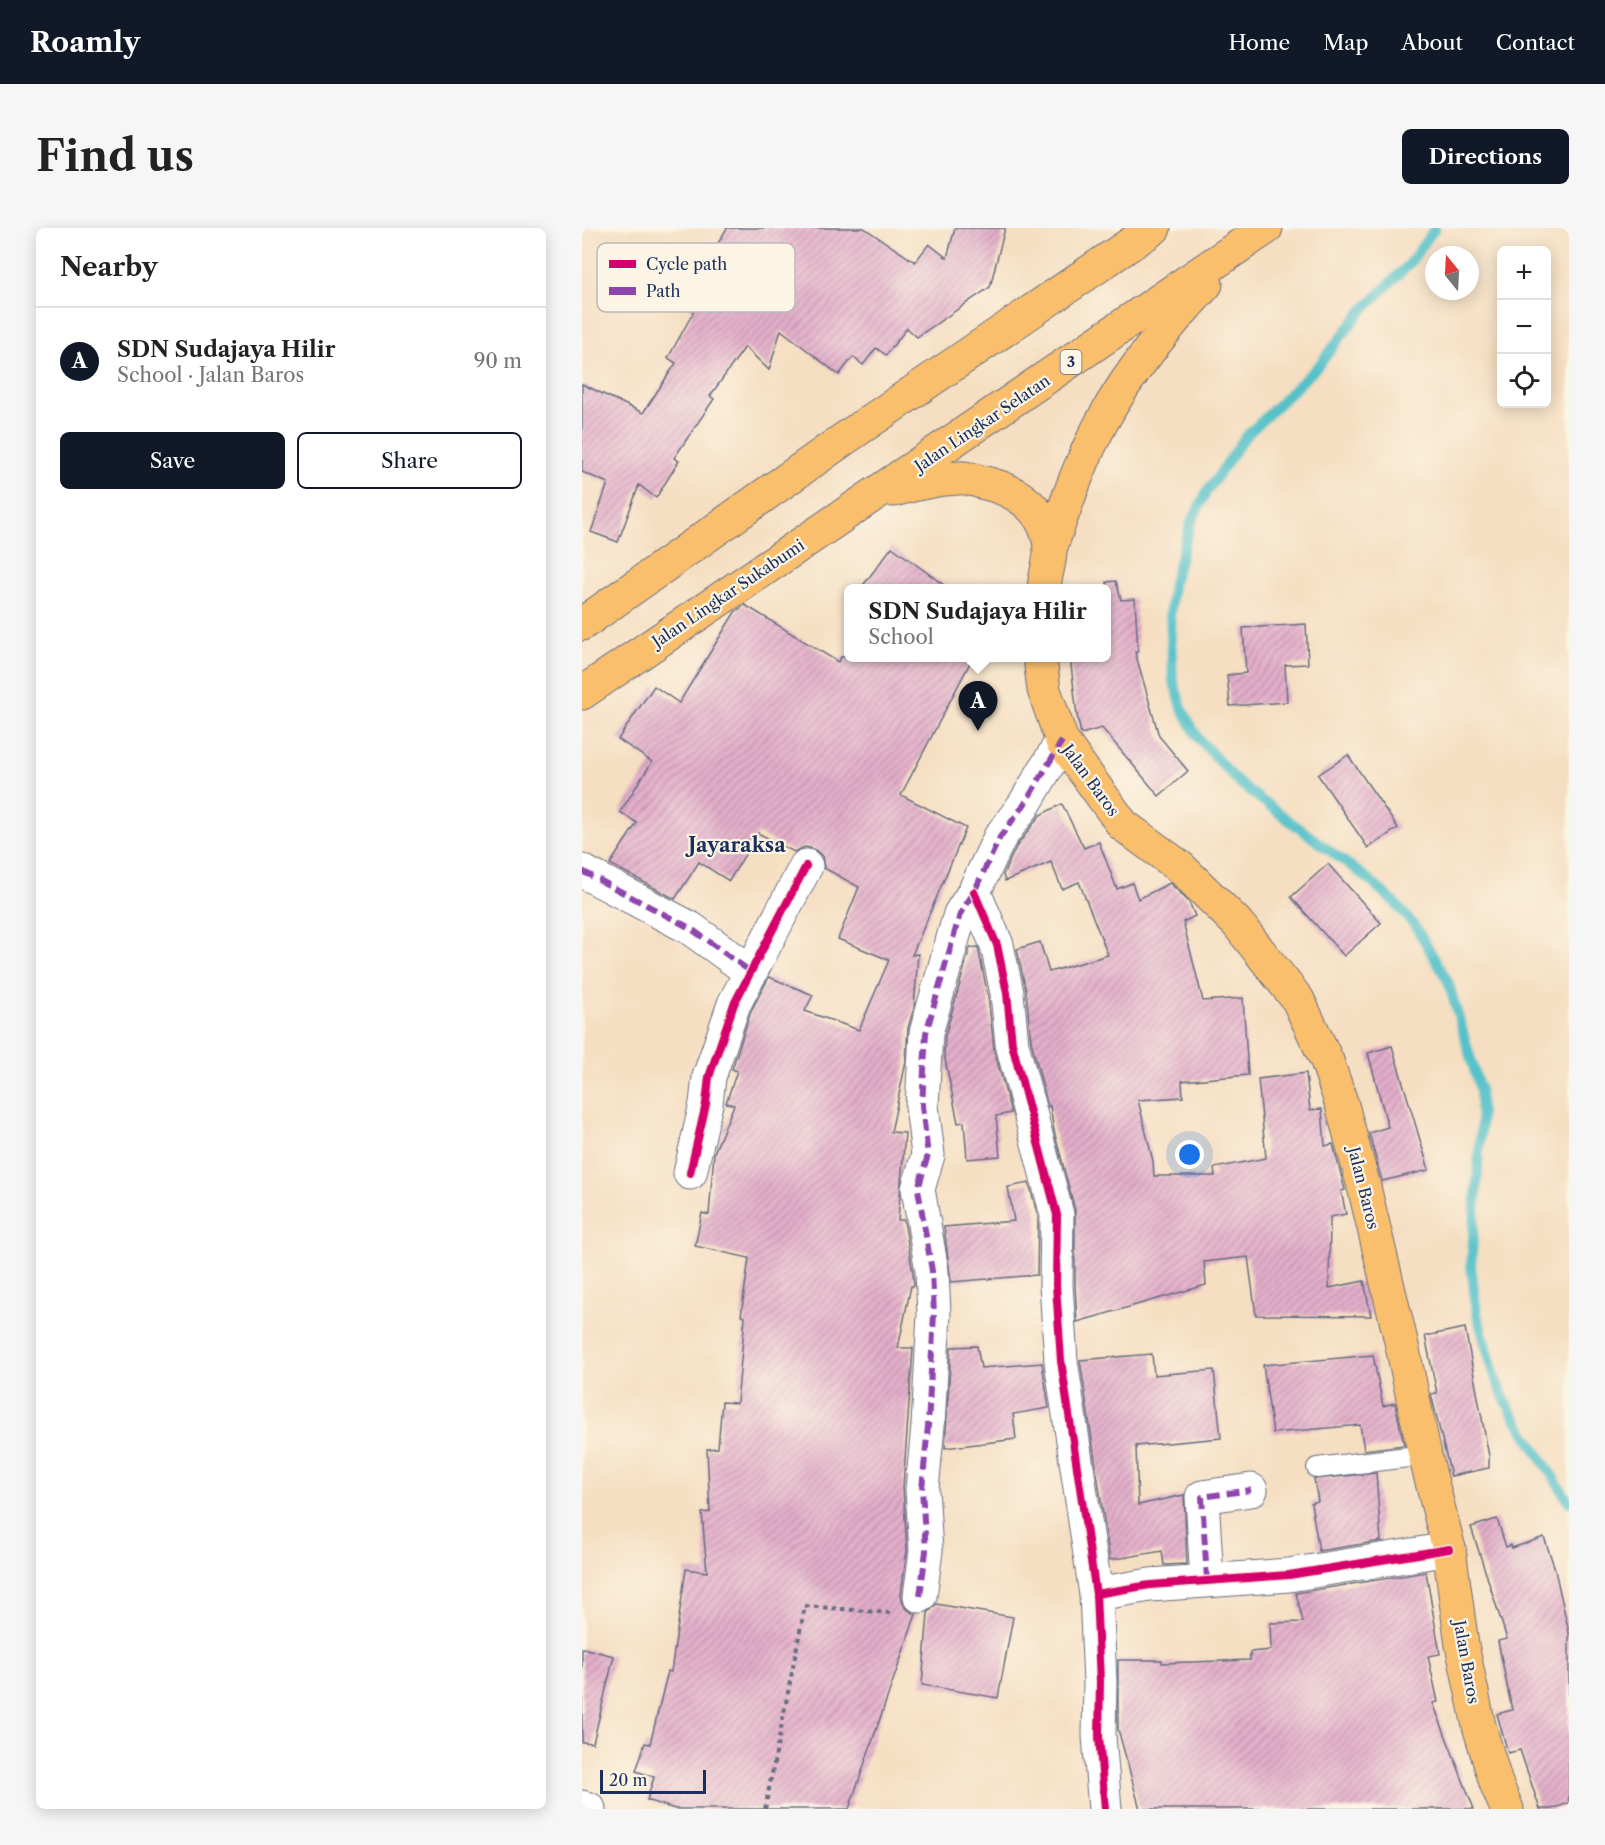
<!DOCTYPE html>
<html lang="en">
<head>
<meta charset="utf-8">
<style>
  :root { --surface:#fff; --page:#f6f6f6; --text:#222; --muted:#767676; --line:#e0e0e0; --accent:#111827 }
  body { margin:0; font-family:"Libre Caslon Text",serif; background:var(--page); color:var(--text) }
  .controls { position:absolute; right:18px; top:18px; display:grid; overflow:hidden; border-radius:9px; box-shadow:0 3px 15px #0003 }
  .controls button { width:54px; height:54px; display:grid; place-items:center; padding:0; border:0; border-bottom:2px solid var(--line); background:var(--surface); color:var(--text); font:30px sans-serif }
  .compass { position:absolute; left:843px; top:18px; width:54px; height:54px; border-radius:50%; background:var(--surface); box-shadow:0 3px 15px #0003; rotate:342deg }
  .scale { position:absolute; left:18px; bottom:15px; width:106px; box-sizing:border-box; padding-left:6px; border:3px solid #1b2f5e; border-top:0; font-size:16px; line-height:21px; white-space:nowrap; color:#1b2f5e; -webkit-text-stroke:4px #fcf5e5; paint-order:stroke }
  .you { position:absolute; left:608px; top:927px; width:21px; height:21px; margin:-15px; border:4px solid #fff; border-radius:50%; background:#1a73e8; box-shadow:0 0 0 9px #1a73e833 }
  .badge { display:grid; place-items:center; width:39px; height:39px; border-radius:50%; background:var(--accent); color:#fff; font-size:20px; font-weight:700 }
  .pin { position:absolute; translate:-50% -50px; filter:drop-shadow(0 2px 3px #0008) }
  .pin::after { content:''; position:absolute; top:32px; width:21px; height:18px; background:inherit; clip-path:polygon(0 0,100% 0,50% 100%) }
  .popup { position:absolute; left:262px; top:356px; width:267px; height:78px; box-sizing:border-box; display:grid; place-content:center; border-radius:9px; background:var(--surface); filter:drop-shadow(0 2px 4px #0005); font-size:20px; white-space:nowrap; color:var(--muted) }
  .popup b { font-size:22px; color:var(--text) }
  .popup::after { content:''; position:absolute; left:50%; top:100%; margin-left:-12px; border:12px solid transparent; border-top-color:var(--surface) }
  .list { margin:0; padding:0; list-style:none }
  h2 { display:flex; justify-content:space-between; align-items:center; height:78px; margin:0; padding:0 24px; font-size:26px }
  h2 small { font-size:20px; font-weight:400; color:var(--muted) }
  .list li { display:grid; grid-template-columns:39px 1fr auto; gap:18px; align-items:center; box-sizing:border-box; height:108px; padding:0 24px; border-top:2px solid var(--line) }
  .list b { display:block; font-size:22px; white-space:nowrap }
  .list p { margin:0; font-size:20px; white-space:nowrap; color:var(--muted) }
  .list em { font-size:20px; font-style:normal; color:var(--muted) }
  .actions { display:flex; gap:12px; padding:18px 24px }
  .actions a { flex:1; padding:14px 0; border:2px solid var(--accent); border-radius:9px; text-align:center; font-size:21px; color:var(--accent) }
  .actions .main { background:var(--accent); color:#fff }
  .icon { flex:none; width:33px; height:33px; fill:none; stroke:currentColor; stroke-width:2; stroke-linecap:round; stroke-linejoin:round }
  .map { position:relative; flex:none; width:987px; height:1581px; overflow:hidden; border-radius:9px }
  header { display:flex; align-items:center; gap:36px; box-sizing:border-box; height:84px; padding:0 30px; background:var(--accent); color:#fff }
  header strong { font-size:28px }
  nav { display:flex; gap:33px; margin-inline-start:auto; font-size:21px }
  .intro { display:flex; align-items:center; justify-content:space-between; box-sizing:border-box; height:144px; padding:0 36px }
  h1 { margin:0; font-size:42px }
  .button { padding:15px 27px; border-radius:9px; background:var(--accent); color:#fff; font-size:21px; font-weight:700 }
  main { display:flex; gap:36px; padding:0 36px }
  aside { flex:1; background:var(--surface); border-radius:9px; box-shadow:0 3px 15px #0003 }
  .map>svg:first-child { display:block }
</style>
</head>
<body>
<header>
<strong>Roamly</strong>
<nav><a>Home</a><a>Map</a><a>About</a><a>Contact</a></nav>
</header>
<div class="intro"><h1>Find us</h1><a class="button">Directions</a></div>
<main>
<aside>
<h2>Nearby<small></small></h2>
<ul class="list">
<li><span class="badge">A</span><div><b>SDN Sudajaya Hilir</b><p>School · Jalan Baros</p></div><em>90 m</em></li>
</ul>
<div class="actions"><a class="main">Save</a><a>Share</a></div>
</aside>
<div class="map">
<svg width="987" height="1581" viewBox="0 0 987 1581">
  <defs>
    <pattern id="building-hatch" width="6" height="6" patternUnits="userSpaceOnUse" patternTransform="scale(1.5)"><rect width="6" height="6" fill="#e4afca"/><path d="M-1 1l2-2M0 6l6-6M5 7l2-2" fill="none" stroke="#b88fa7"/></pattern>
  </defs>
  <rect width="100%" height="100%" fill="#fcf5e5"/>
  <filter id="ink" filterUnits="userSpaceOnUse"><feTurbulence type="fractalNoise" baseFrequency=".0167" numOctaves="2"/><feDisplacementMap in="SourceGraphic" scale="12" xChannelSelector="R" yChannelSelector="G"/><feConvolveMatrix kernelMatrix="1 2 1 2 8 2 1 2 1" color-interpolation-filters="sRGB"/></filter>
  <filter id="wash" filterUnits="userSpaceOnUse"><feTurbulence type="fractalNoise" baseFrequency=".008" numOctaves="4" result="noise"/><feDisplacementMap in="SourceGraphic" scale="24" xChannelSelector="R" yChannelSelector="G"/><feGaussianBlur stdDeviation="1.35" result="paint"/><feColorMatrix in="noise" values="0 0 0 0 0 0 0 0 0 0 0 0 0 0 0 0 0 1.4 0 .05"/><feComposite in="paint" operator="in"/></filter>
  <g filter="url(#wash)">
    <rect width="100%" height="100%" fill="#f5dec1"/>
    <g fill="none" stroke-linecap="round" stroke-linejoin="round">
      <path stroke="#54c1c9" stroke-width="10" d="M853 0 828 35 778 85 737 137 663 209 624 265 609 294 591 355 588 387 591 452 601 482 616 510 658 556 786 651 812 674 833 698 866 753 898 862 899 896 889 1038 895 1087 914 1152 927 1180 987 1274"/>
    </g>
    <g id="blocks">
      <g fill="url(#building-hatch)">
        <path d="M145 0H282L333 34 347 16 365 30 373 0H423L408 59 335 109 325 100 304 127 294 120 281 137 271 129 257 147 199 102 187 142 163 119 128 168 132 171 92 230 97 233 74 270 57 257 36 314 9 304 26 255 0 244V156L61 185 94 135 86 130 112 83 108 80 128 39 124 36Z"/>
        <path d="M310 319 366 360H279Z"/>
        <path d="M534 353 539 372 553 371 556 424H553L577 508 606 543 577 568 520 500 499 506 495 487 488 429H525V354Z"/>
        <path d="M163 377 256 434 259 429H391L319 567 384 600 330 727 336 726 332 780 326 800 324 834 309 904 323 905 316 992H322L331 1045 332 1058H329L316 1120H331L321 1259 325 1322 319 1366 321 1376 326 1382 334 1386 267 1581H93L65 1572 72 1549 54 1543 63 1515 68 1516 86 1443 89 1444 104 1341 125 1344 120 1285 128 1284 125 1221 136 1220 140 1174 155 1175 163 1089 159 1088 167 1030 113 1018 120 985 127 987 132 925 152 877 144 875 155 843 150 841 169 783 187 749 231 767 223 783 277 802 307 732 256 711 277 659 242 640 240 628 232 621 223 619 212 624 176 605 147 653 117 634 93 671 28 636 55 595 38 584 70 534 36 511 72 458 97 475 153 384Z"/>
        <path d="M724 396 726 436 703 437 705 474 648 478 645 447 664 445 661 400Z"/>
        <path d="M766 527 816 600 786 620 736 547Z"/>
        <path d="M480 576 502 620 517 614 535 661 550 655 556 671 588 655 607 674 613 688 601 694 621 773 661 770 666 847 600 853 601 869 556 872 571 933 572 948H633L632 940 684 930 676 851 724 845 728 882 740 881 743 918 751 916 763 962 759 963 764 986 748 989 747 1060 782 1053 789 1088 674 1087 666 1029 622 1034 624 1057 495 1094 493 1057V982L472 903 468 878 466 879 449 813 444 763 435 721 458 714 467 744 526 727 497 654 480 661 469 634 423 653 421 647 434 619 458 587Z"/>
        <path d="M746 636 799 695 762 728 709 669Z"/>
        <path d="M396 719 406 768 412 821 429 885 414 888 418 928 385 931 382 894 376 895 362 826 363 808 388 720Z"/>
        <path d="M810 818 847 942 800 953 787 905 806 899 786 825Z"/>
        <path d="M447 955 456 989 455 1047 369 1054 362 999 432 993 426 959Z"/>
        <path d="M883 1100 907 1228V1240L869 1248 849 1166 855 1165 843 1108Z"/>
        <path d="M395 1118 399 1140 460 1135 467 1180 431 1186 434 1211 363 1220 369 1119Z"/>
        <path d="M570 1126 572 1147 632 1142 639 1210 554 1218 556 1277 602 1267 605 1336 582 1337 580 1323 528 1332 498 1132Z"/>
        <path d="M791 1127 801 1178 813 1175 822 1217 782 1222 778 1197 691 1205 681 1137Z"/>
        <path d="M794 1245 799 1313 737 1323 729 1275 736 1273 732 1251Z"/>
        <path d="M915 1291 924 1319 929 1317 930 1320 962 1309 972 1338 987 1404V1575L970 1581H958L938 1522 926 1525 915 1486 930 1482 916 1413 925 1411 889 1299Z"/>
        <path d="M844 1344 858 1426 846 1428 856 1474 851 1475 892 1581H558L536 1501V1432H580V1435L668 1432V1424L689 1422 688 1395 721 1394 714 1365Z"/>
        <path d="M354 1376 431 1389 416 1470 340 1457 346 1385Z"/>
        <path d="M0 1420 32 1428 11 1515 0 1514Z"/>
      </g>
    </g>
  </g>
  <g filter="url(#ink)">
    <use href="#blocks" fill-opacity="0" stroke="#676c81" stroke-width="1.5"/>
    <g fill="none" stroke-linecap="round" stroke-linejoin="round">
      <defs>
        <path id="lane" d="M735 1240 843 1227"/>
        <g id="street">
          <path d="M0 643 108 700 169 744"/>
          <path d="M392 664 415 717 425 765 430 816 475 987 474 1057 479 1133 514 1366 518 1454 517 1508 523 1581"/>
          <path d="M108 945 124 876 127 849 152 776 224 638"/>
          <path d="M625 1352 620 1269 669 1262"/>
          <path d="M514 1366 568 1357 707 1347 867 1321"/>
          <path d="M338 1368 344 1323 340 1261 346 1198 352 1086 350 1043 336 961 346 927 340 878 344 805 378 686 392 664 418 609 442 577 480 513"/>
          <path d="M0 1579 7 1581"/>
        </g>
        <g id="primary">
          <path d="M312 262C333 256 354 251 376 250 384 249 392 252 399 254 434 261 464 281 468 319 469 332 463 347 462 360"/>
          <path d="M468 321C484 277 498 233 521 192 548 142 585 99 624 56"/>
          <path d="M0 396 262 211 572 0"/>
          <path d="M458 430 462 462 480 513 541 597 598 639 655 695 716 772 745 833 760 877 783 963 819 1113 843 1227 867 1321 880 1417 897 1498 914 1555 925 1581"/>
          <path d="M0 465 684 0"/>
        </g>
      </defs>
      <use href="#lane" stroke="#676c81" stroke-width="22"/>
      <use href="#street" stroke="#676c81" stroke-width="35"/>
      <use href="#primary" stroke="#676c81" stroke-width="35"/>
      <path stroke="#676c81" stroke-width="4" stroke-dasharray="4.5 4.5" stroke-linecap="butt" d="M183 1581 223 1378 308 1385"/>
      <use href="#lane" stroke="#fff" stroke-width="20"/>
      <use href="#street" stroke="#fff" stroke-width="33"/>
      <use href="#primary" stroke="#f9bf6d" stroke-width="33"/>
      <g stroke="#8e44ad" stroke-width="6" stroke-dasharray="12 6" stroke-linecap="butt">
        <path d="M0 643 108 700 169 744"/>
        <path d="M625 1352 620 1269 669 1262"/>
        <path d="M338 1368 344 1323 340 1261 346 1198 352 1086 350 1043 336 961 346 927 340 878 344 805 378 686 392 664 418 609 442 577 480 513"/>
      </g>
      <defs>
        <g id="cycleway">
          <path d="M392 664 415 717 425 765 430 816 475 987 474 1057 479 1133 514 1366 518 1454 517 1508 523 1581"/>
          <path d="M108 945 124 876 127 849 152 776 224 638"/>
          <path d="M514 1366 568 1357 707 1347 867 1321"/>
        </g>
      </defs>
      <use href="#cycleway" stroke="#fcf5e5" stroke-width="11"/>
      <use href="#cycleway" stroke="#d6006c" stroke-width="8"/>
    </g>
  </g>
  <g text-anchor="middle" stroke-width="4.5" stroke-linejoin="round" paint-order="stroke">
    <rect fill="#fcf5e5" stroke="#5e6a86" stroke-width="1.5" x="478.5" y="122" width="21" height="24" rx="4.5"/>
    <g font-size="15" font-weight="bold" fill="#1b2f5e">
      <text x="489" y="139">3</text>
    </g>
    <g font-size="16" fill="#1b2f5e" stroke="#fcf5e5">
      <text transform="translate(400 195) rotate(-34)" y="6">Jalan Lingkar Selatan</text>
      <text transform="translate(146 365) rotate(-34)" y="6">Jalan Lingkar Sukabumi</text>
      <text transform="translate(509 552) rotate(54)" y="6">Jalan Baros</text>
      <text transform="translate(782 960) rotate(76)" y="6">Jalan Baros</text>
      <text transform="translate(885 1434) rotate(80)" y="6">Jalan Baros</text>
    </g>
    <g font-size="20" font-weight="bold" fill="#1b2f5e" stroke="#fcf5e5">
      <text x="155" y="624">Jayaraksa</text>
    </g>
  </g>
  <rect x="15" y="15" width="198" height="69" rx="9" fill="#fcf5e5" stroke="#b8babc" stroke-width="1.5"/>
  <rect x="27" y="32" width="27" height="8" fill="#d6006c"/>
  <rect x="27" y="59" width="27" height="8" fill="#8e44ad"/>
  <g font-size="16" fill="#1b2f5e">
    <text x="64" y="42">Cycle path</text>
    <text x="64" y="69">Path</text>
  </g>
</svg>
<div class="controls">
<button>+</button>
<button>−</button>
<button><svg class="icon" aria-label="locate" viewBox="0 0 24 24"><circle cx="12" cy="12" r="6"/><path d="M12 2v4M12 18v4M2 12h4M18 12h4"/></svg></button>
</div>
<svg class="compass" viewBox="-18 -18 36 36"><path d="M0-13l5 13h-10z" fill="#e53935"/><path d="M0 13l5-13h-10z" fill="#767676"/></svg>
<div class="scale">20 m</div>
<div class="you"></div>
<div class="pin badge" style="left:396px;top:503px">A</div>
<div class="popup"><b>SDN Sudajaya Hilir</b>School</div>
</div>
</main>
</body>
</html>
